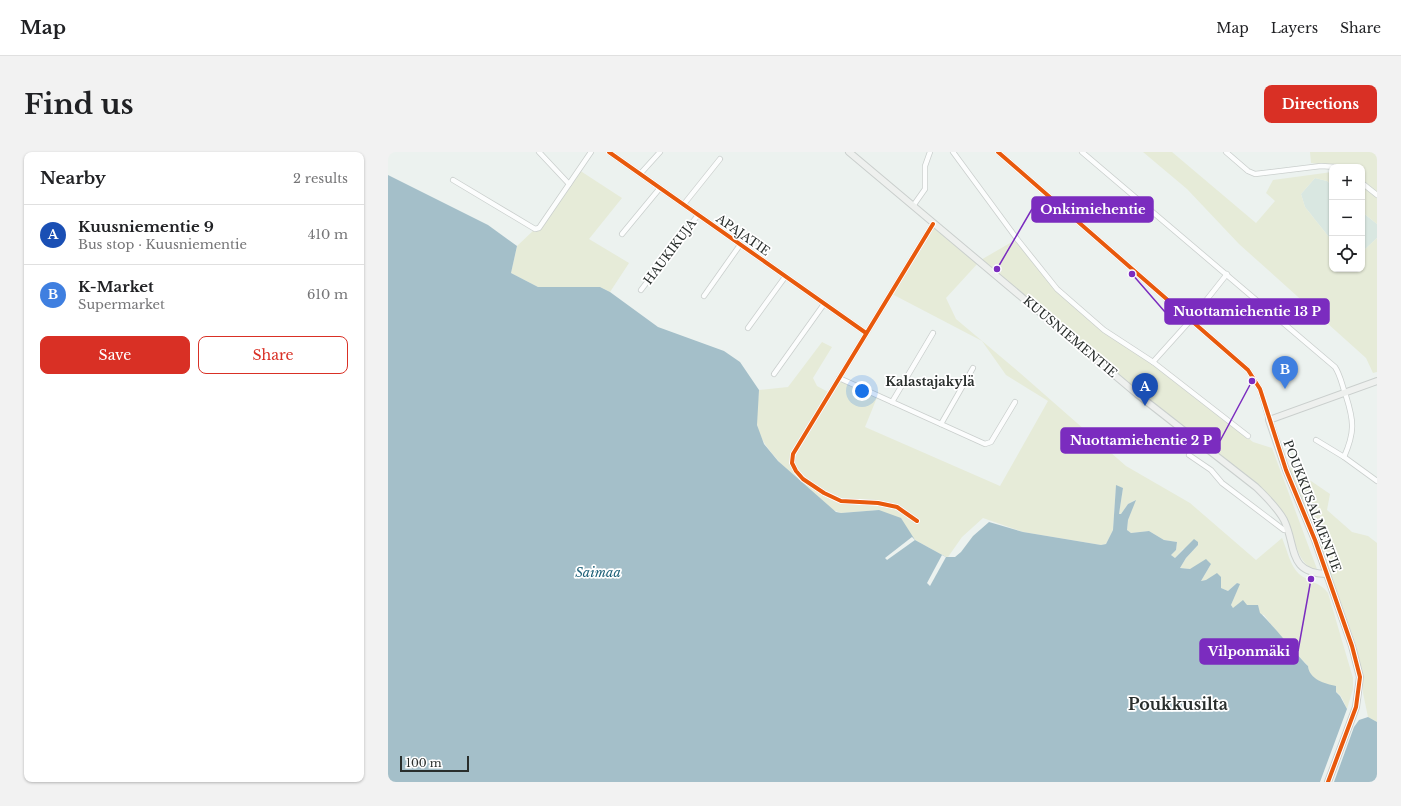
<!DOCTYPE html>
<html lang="en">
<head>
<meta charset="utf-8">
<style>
  :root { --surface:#fff; --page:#f2f2f2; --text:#202124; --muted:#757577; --line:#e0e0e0; --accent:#d93025 }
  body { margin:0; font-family:"Libre Baskerville",serif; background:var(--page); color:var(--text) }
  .controls { position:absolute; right:12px; top:12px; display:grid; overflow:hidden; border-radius:8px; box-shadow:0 1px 3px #0004 }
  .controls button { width:36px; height:36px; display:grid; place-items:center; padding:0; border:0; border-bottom:1px solid var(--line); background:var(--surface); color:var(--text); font:20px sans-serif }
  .scale { position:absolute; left:12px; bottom:10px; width:69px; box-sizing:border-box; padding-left:4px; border:2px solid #292e2c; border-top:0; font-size:11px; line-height:14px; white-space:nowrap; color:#292e2c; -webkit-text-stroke:3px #fff; paint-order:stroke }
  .you { position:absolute; left:474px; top:239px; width:14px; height:14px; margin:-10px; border:3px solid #fff; border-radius:50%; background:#1a73e8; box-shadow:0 0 0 6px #1a73e833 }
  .badge { display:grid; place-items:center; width:26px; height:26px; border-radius:50%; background:var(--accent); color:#fff; font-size:13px; font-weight:700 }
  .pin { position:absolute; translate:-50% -33px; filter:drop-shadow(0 1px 2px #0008) }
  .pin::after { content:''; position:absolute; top:21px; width:14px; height:12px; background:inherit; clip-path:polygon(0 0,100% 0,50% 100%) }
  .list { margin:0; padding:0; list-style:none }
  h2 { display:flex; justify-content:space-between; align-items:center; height:52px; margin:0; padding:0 16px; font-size:17px }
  h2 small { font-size:13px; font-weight:400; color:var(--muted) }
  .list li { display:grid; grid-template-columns:26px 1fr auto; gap:12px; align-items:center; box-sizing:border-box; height:60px; padding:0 16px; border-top:1px solid var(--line) }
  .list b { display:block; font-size:15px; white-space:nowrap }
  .list p { margin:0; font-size:13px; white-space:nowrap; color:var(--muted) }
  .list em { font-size:13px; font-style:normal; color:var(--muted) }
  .actions { display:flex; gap:8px; padding:12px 16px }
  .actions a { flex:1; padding:9px 0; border:1px solid var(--accent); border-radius:8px; text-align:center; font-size:14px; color:var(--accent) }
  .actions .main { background:var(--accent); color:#fff }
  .icon { flex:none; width:22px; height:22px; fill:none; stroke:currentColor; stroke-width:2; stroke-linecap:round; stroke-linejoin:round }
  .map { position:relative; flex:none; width:989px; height:630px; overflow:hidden; border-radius:8px }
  header { display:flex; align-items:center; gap:24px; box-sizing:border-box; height:56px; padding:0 20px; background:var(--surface); border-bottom:1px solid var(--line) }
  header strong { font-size:19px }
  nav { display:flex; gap:22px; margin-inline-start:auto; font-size:14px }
  .intro { display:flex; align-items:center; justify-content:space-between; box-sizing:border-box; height:96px; padding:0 24px }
  h1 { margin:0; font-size:28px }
  .button { padding:10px 18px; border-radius:8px; background:var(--accent); color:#fff; font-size:14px; font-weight:700 }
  main { display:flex; gap:24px; padding:0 24px }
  aside { flex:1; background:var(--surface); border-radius:8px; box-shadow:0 1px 3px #0004 }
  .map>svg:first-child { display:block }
</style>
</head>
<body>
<header>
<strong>Map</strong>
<nav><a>Map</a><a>Layers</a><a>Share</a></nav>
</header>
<div class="intro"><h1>Find us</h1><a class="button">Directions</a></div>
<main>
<aside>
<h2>Nearby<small>2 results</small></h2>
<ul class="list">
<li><span class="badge" style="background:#1a4fb4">A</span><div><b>Kuusniementie 9</b><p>Bus stop · Kuusniementie</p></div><em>410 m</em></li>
<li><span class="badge" style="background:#3f7fe0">B</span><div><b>K-Market</b><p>Supermarket</p></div><em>610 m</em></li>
</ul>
<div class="actions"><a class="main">Save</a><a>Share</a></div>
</aside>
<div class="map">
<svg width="989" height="630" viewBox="0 0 989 630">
  <rect width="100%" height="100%" fill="#ecf2ef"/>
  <g fill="#d9e7e1">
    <path d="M927 26 939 29 944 33V89L917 55 913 42Z"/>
    <path d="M974 60 989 72V86L974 100Z"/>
  </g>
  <g fill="#e6ebd8">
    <path d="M755 0H784L868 71 887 49 878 41 885 28 944 20V33L939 29 927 26 913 42 917 55 944 89V117H974V100L989 86V220L985 221 978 206 851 92 799 37Z"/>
    <path d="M922 0H989V72L974 60V15H949L923 11Z"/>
    <path d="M191 18 234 46 201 87 241 111 222 140 212 135H150L123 121 129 94 147 77 151 76Z"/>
    <path d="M545 72 591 109 629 87 669 137 716 178 765 210 865 290 884 296 929 417 926 418C905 407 908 380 895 362 888 352 876 344 868 335L591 110 558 146 568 167 632 221 738 314 802 351 868 408 894 386C899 397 902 414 911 422 921 430 932 430 940 441L965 526V537L959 557C957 553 955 547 952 543 942 534 921 529 920 514L888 479 876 463 845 456 843 453 851 433 849 431 840 439 833 436V425L813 429 823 412 802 417 792 416 798 406 810 393 795 397 787 406 783 403 788 398 789 390 776 388 761 379 743 381 739 378 740 368 747 348 740 352 733 362H731L735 336 728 334 725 378 718 392 713 393 635 380 595 366 574 385 560 405H558L527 388 491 358 453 361 445 358C424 340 371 300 369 272 368 261 370 249 371 238L400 235 434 190 444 195 425 226 429 234 442 241 451 226 490 243 477 275 612 334 660 249 618 223 594 189 504 142Z"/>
    <path d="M904 299 913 327 923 329 942 342 939 358 964 380 980 384 989 391V570L980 565 975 541V525L968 493 926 375 902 317Z"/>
  </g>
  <g fill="#a4bfc9">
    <path d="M0 23 100 73 129 94 123 121 150 135H212L222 140 270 175 336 199 352 210 371 238 369 273 376 292 390 309 448 360 453 361 491 358 513 366 527 388 558 405H567L573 400 585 384 601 370 635 380 713 393 718 392 725 378 728 333 735 336 731 362H733L740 352 748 348 740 368 739 378 743 381 761 379 776 388 789 390 788 398 783 403 787 406 806 387 810 390V393L798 406 792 416 802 417 818 407 823 412 813 429 818 428 829 421 833 425V436L840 439 849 431 852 432 843 453 845 456 855 448 859 453H870L872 461C876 463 912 506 920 514 921 527 937 532 948 534V540L952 544 959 557 932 630H0Z"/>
    <path d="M980 565 989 570V630H946L966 575 971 568Z"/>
  </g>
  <g fill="#ecf2ef">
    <path d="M524 385 527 388 499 408 497 406Z"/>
    <path d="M554 403 558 405 542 434 539 431Z"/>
  </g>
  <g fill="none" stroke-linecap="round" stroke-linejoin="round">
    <defs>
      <g id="street">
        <path d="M151 0 181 32"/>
        <path d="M221 0 478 181"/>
        <path d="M565 0 629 87 669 137 716 178 765 210 860 284"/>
        <path d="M610 0 860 218 872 237 881 268"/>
        <path d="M694 0 947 215C953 224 954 234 958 244 966 269 967 280 956 305"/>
        <path d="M838 0 860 19 867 22 933 14 949 15"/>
        <path d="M253 21 272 0"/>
        <path d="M65 28 147 77 151 76 203 0"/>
        <path d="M974 31 989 43"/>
        <path d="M296 52 332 7"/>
        <path d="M525 54 537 37V14L542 0"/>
        <path d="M234 82 272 36"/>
        <path d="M253 138 310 63"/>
        <path d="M316 144 352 93"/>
        <path d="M360 176 397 125"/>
        <path d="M765 210 801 170 839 122"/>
        <path d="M386 222 436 152"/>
        <path d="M451 226 597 292 603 290 627 250"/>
        <path d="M504 250 545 181"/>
        <path d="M553 272 585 216"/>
        <path d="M928 288 956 305 989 329"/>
        <path d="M801 303 823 318 834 331 896 378 899 377"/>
        <path d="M529 369 509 355 490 351 453 349 436 341 415 327 408 319 404 311 405 302 545 72"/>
      </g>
      <g id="secondary">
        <path d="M461 0 749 242 868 335C878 345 889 355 896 368 909 395 899 421 939 422"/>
        <path d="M940 630 968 555 972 525 964 494 927 388 898 318 881 268 989 229"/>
      </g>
    </defs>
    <use href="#street" stroke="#cacfcd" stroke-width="6"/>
    <use href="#secondary" stroke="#cacfcd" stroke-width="8"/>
    <use href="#street" stroke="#fcfdfd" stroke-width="4.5"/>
    <use href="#secondary" stroke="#eef0ee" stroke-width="6"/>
    <defs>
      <g id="cycleway">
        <path d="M221 0 478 181"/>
        <path d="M610 0 860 218 872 237 898 318 927 388 964 494 972 525 968 555 940 630"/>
        <path d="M529 369 509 355 490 351 453 349 436 341 415 327 408 319 404 311 405 302 545 72"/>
      </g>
    </defs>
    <use href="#cycleway" stroke="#fff" stroke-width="6"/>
    <use href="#cycleway" stroke="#e8590c" stroke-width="4"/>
  </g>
  <g text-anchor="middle" stroke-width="3.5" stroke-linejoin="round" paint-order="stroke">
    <g font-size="12" fill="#292e2c" stroke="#fff">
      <text transform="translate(355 83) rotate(35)" y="4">APAJATIE</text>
      <text transform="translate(282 100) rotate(-53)" y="4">HAUKIKUJA</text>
      <text transform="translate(682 185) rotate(40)" y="4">KUUSNIEMENTIE</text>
      <text transform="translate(924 354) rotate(69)" y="4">POUKKUSALMENTIE</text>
    </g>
    <g font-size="13" font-weight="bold" fill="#292e2c" stroke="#fff">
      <text x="542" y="234">Kalastajakylä</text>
    </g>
    <g font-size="13" font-style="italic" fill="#1d6078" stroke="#fff">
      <text x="210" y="425">Saimaa</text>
    </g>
    <g font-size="16" font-weight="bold" fill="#292e2c" stroke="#fff">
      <text x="790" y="558">Poukkusilta</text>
    </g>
  </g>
  <path fill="none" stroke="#7b2cbf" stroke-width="1.5" d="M609 117L644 57M744 122L777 160M864 229L832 289M923 427L910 499"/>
  <g fill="#7b2cbf" stroke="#fff" stroke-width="1.5">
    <circle cx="609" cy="117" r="4"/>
    <circle cx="744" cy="122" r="4"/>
    <circle cx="864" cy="229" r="4"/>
    <circle cx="923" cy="427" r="4"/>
  </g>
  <g fill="#7b2cbf" stroke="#7b2cbf" stroke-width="1.5">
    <rect x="644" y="45" width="121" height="25" rx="4"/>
    <rect x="777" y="147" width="164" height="25" rx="4"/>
    <rect x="673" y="276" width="159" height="25" rx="4"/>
    <rect x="812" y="487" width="98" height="25" rx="4"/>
  </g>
  <g font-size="13" text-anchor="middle" font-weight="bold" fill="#fff">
    <text x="705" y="62">Onkimiehentie</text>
    <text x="859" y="164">Nuottamiehentie 13 P</text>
    <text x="753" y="293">Nuottamiehentie 2 P</text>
    <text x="861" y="504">Vilponmäki</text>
  </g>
</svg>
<div class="controls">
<button>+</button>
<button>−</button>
<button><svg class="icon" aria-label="locate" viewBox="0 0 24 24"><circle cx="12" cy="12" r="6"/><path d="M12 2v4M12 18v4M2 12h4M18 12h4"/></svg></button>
</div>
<div class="scale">100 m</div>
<div class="you"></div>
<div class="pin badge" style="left:757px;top:254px;background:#1a4fb4">A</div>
<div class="pin badge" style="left:897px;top:237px;background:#3f7fe0">B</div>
</div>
</main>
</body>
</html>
